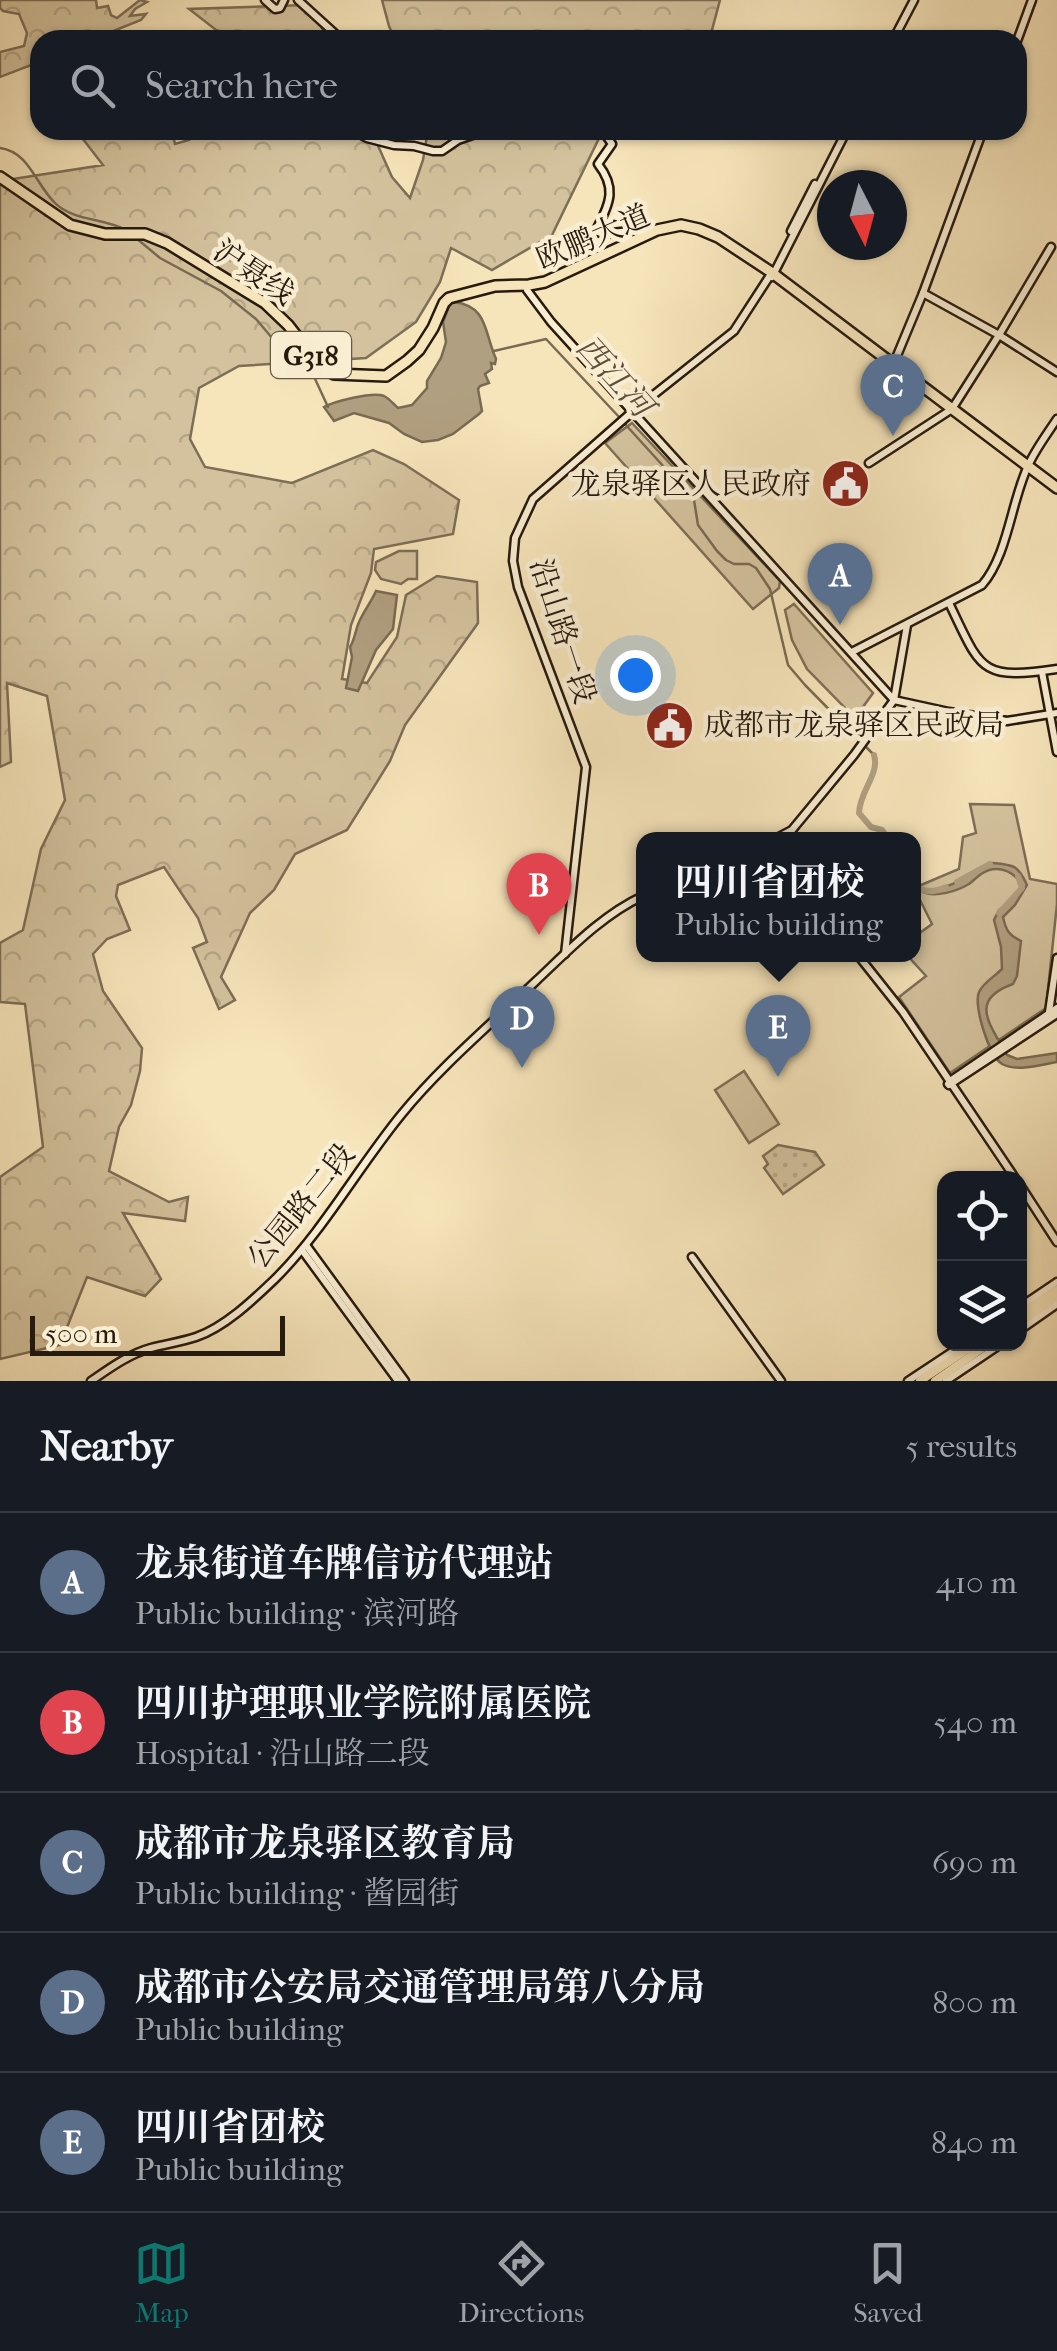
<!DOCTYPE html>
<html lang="en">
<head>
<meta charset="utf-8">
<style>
  :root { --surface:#171b24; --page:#20242c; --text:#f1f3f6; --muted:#9ea1a6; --line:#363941; --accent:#0f766e }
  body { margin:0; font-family:"IM FELL French Canon","Noto Serif SC",serif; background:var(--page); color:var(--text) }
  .controls { position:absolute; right:30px; bottom:30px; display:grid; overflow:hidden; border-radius:20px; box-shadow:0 2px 8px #0004 }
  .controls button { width:90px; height:90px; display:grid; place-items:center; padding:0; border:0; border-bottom:2px solid var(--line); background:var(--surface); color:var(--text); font:50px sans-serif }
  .compass { position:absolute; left:817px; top:170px; width:90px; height:90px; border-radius:50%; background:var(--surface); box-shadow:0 2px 8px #0004; rotate:174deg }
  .scale { position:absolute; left:30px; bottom:25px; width:255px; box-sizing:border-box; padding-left:10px; border:5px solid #271a0e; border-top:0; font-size:28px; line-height:35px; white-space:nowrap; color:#271a0e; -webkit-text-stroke:8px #f9edd2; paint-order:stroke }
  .you { position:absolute; left:635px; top:675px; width:35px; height:35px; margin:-25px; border:8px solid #fff; border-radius:50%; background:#1a73e8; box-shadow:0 0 0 15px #1a73e833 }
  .badge { display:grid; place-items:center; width:65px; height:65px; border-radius:50%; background:var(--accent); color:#fff; font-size:32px; font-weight:700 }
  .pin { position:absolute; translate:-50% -82px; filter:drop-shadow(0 2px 5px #0008) }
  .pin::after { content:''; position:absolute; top:52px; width:35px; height:30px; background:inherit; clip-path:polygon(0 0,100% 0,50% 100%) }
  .popup { position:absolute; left:636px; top:832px; width:285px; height:130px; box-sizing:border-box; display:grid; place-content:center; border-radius:20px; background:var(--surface); filter:drop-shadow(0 2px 8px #0005); font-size:32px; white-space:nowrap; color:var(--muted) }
  .popup b { font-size:38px; color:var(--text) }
  .popup::after { content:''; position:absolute; left:50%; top:100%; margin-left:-20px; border:20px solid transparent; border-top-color:var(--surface) }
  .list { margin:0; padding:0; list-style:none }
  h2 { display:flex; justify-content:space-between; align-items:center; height:130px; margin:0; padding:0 40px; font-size:42px }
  h2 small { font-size:32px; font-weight:400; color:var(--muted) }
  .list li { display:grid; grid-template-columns:65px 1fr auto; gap:30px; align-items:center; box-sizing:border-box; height:140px; padding:0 40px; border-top:2px solid var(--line) }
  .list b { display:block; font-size:38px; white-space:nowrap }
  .list p { margin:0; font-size:32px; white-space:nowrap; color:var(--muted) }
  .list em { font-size:32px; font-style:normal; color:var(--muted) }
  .icon { flex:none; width:55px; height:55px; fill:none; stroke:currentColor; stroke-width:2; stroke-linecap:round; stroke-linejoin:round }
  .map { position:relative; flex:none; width:1057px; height:1381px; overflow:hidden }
  .search { position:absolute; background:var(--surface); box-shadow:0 2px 8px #0004; left:30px; right:30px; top:30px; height:110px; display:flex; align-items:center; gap:25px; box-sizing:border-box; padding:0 35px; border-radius:30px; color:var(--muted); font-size:38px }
  .sheet { height:830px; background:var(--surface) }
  nav { display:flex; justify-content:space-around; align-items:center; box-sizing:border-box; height:140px; border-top:2px solid var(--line); background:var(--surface); font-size:28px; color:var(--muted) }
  nav a { display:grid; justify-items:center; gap:5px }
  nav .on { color:var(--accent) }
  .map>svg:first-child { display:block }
</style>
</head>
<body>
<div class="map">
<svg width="1057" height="1381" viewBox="0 0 1057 1381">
  <defs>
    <pattern id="grass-dots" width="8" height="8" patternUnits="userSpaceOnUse" patternTransform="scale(2.5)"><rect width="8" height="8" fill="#d3c29d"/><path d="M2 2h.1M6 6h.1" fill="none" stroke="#b5a686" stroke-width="1.8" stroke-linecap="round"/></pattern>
    <pattern id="forest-crowns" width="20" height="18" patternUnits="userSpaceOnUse" patternTransform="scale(2.5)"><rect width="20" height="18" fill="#d3c29d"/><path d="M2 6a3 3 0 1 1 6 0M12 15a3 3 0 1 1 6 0" fill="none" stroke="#b5a686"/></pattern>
  </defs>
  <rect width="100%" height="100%" fill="#f6e4ba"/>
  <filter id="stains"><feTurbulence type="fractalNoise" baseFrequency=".002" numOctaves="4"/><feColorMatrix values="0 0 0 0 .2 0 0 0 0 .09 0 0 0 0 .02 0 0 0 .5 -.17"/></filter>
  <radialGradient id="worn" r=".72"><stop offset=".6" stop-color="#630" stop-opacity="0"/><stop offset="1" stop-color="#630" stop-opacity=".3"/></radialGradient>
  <path fill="url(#grass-dots)" stroke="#7d6e56" stroke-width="2.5" d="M778 1145 815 1152 824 1165 783 1194 764 1168 768 1164 763 1156Z"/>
  <g fill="url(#forest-crowns)" stroke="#7d6e56" stroke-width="2.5">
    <path d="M0 0H96L97 8 108 6 111 15 117 18 140 0 147 2 135 9 130 16 146 14 141 20 108 33V40H40V78L31 65 0 77V52L24 46 27 33 19 14 3 11 0 8Z"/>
    <path d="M382 0H720L712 30 706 40H395L389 26Z"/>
    <path d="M307 5 330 40H237L236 37 216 30 189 9Z"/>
    <path d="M76 130H172L175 144 189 140 186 130H371L392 177 410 198 423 160 428 130H603L552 235 492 270 451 248 440 282 416 322 366 358 239 366 199 388 190 439 205 467 292 483 373 450 404 464 459 500 453 534 374 549 371 573 351 625 342 679 367 683 397 637 406 595 437 576 477 582 478 623 405 725 390 761 347 830 295 854 274 890 250 913 221 977 235 1000 219 1009 193 948 207 942 198 918 164 867 118 885 116 896 130 930 107 939 93 954 103 991 142 1048 140 1071 131 1105 119 1127 109 1171 169 1202 188 1197 185 1221 123 1213 161 1279 145 1296 87 1277 60 1345 0 1359V1177L43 1147 25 1004 0 1002V943L23 930 41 849 65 800 47 696 7 683 11 762 0 767V181L103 165Z"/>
  </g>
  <g fill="#d3c29d" stroke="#7d6e56" stroke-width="2.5">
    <path d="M632 423 780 581 779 588 753 609 605 443Z"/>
    <path d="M399 551H417V579H408L401 584 381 579 375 570 376 562Z"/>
    <path d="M794 604 873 693 855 718 807 669 792 640 785 610Z"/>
    <path d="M970 804 1014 805 1030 879 1057 884V904L1046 1008 950 1073 899 997 926 976 907 955 913 954V938L932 924 914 888 959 869 963 837 976 833Z"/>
    <path d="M744 1071 779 1124 749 1143 715 1090Z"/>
  </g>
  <g fill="#b09f80" stroke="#796a52" stroke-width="2.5">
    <path d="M454 302C488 306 484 332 496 359L495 364 491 363 492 369 485 374 489 383 480 386 478 389 482 411 479 414 453 434 438 440 422 442 404 434 389 423 354 413 334 421 324 407C333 402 373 391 384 396 390 399 393 404 398 408L412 405 427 388V381L441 358 446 342 443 322 450 304Z"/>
    <path d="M376 591 397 595 393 629 376 650 358 691 346 688 352 657 350 647C355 639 355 631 359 622 364 611 371 602 376 591Z"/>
    <path d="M992 863C1014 865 1018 865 1027 885L1015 905 1003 917C1006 931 1009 935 1021 941L1017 976 1013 984C968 1000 990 1024 1007 1055L1017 1059 1057 1053V1062C1041 1065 1017 1072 1002 1064 989 1056 973 1005 979 992 983 983 995 976 1002 969L1001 947 994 920 999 910 1011 902 1022 885C1013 870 996 864 981 874 977 877 973 881 969 884 957 891 936 898 923 892 948 890 970 875 992 863Z"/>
  </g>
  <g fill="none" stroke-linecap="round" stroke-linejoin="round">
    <g stroke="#796a52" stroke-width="2.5">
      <path d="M0 148C29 152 35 183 54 202 72 221 104 218 126 230"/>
      <path d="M136 238 160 258 221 291 256 319 278 345 310 368 328 407"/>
      <path d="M494 351 546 339 620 418"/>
      <path d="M625 424 694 500 698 525 717 551 726 560 734 564H749L756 568 770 589 788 665 805 685 874 755"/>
    </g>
    <g stroke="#b09f80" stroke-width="6">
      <path d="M874 755C880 774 860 790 859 813L871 827 882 830 889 840"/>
      <path d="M913 880C920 894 933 893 946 887"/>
      <path d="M957 882 990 864"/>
      <path d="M999 913 1022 888 1018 876"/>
    </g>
    <defs>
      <g id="secondary">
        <path d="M265 0 275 9 280 8 284 0"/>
        <path d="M298 0 342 40"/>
        <path d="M893 40 914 0"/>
        <path d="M1017 41 1032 0"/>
        <path d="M356 130V132L367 138 394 145 414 146 433 151H442L458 140 487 130"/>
        <path d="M598 130 605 134 612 144 598 164C616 187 611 202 597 228L598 232 603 234 648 229 652 232"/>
        <path d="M791 231 815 184"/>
        <path d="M772 277 847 130"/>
        <path d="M529 285 527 290 551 322 894 700"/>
        <path d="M923 293 999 335 1057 372"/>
        <path d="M891 370 923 293 983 130"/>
        <path d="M869 463 952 409 999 335 1051 247"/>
        <path d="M949 603C981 669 979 681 1057 669"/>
        <path d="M852 652 982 585C1008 555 1011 502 1028 466 1035 450 1047 434 1057 419"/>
        <path d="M1042 672 1057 752"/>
        <path d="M894 700 949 712 1007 721 1057 713"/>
        <path d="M773 840 792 830 854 755 894 700 907 625"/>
        <path d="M565 954 586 767 518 587 513 561 515 538 533 499 632 412 734 331 769 277"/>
        <path d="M857 954 903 1012 1015 1178"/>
        <path d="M1049 1012 1057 958"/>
        <path d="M496 1020H505L522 1027"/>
        <path d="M948 1084 950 1081 1057 1008"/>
        <path d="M949 1085 1057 1014"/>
        <path d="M1020 1185 1057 1242"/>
        <path d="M306 1245 405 1381"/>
        <path d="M302 1250 398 1381"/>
        <path d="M692 1257 781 1381"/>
        <path d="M1020 1307 1057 1282"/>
        <path d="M1020 1330 1057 1304"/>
        <path d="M91 1381C110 1368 129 1354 151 1348 166 1344 181 1342 196 1337 225 1327 253 1300 275 1279 324 1230 357 1169 401 1115 441 1066 490 1025 536 981 569 950 602 915 643 896"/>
        <path d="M908 1381 964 1344"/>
        <path d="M946 1381 1001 1344"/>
      </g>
      <g id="primary">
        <path d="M1020 1314 1057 1290"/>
        <path d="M1020 1322 1057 1297"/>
        <path d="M920 1381 975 1344"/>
        <path d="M935 1381 988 1344"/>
      </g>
      <path id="highway" d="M0 177 70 225 105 234H145L167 243 265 303 288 325 316 361 324 369 334 374 386 376 407 361 419 350 433 328 444 303 449 298 495 286 529 285 545 282 657 230 681 225 699 229 718 237 771 272 1057 488"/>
    </defs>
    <use href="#secondary" stroke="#271a0e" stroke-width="11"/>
    <use href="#primary" stroke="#271a0e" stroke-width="12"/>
    <use href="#highway" stroke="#271a0e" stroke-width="14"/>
    <use href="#secondary" stroke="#f9edd2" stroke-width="6"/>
    <use href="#primary" stroke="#f6e4ba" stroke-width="8"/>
    <use href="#highway" stroke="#f6e4ba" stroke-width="9"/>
  </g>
  <defs>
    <symbol id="civic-disc" viewBox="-11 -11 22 22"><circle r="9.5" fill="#8f2418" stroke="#f9edd2"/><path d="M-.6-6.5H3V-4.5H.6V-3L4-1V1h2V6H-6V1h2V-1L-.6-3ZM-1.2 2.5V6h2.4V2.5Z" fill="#fff"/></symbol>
  </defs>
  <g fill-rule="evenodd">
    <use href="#civic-disc" x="818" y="456" width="55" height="55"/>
    <use href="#civic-disc" x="642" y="698" width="55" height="55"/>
  </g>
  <g text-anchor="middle" stroke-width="9" stroke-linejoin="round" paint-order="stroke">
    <rect fill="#f9edd2" stroke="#665949" stroke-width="2.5" x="271" y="332" width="80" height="46" rx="8"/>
    <g font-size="28" font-weight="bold" fill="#271a0e">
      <text x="311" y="365">G318</text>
    </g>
    <g font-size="30" fill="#271a0e" stroke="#f9edd2">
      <text transform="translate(593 237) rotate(-23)" y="10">欧鹏大道</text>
      <text transform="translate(254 272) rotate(34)" y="10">沪聂线</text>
      <text transform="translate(563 631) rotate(72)" y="10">沿山路一段</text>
      <text transform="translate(301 1206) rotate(-51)" y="10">公园路二段</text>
    </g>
    <g font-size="30" fill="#271a0e" stroke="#f9edd2" text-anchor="end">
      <text x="811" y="494">龙泉驿区人民政府</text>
      <text x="704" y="735" text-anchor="start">成都市龙泉驿区民政局</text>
    </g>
    <g font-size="32" font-style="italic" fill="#5e4f3c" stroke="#f9edd2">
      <text transform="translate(615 376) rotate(48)" y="11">西江河</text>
    </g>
  </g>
  <rect width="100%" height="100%" filter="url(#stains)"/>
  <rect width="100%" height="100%" fill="url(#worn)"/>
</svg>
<div class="controls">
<button><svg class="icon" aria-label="locate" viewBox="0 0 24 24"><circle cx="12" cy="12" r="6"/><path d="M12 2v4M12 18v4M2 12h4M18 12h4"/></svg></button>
<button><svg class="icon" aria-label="layers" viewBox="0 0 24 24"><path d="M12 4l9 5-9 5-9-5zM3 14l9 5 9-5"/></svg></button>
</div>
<svg class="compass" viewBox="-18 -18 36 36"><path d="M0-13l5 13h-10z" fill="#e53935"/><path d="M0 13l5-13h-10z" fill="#9ea1a6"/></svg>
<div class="scale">500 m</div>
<div class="you"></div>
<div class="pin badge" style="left:840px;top:625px;background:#5c6f8a">A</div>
<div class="pin badge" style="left:539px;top:935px;background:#e0444e">B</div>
<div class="pin badge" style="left:893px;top:436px;background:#5c6f8a">C</div>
<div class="pin badge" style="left:522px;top:1068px;background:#5c6f8a">D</div>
<div class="pin badge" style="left:778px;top:1077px;background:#5c6f8a">E</div>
<div class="popup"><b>四川省团校</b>Public building</div>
<div class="search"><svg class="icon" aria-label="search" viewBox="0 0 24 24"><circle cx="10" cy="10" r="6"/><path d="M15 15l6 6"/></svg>Search here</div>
</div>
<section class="sheet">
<h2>Nearby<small>5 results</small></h2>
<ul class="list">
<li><span class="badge" style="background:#5c6f8a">A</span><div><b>龙泉街道车牌信访代理站</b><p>Public building · 滨河路</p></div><em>410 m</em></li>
<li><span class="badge" style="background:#e0444e">B</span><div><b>四川护理职业学院附属医院</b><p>Hospital · 沿山路二段</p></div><em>540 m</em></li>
<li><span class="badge" style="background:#5c6f8a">C</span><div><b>成都市龙泉驿区教育局</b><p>Public building · 酱园街</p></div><em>690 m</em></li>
<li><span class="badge" style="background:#5c6f8a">D</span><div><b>成都市公安局交通管理局第八分局</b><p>Public building</p></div><em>800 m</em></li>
<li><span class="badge" style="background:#5c6f8a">E</span><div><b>四川省团校</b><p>Public building</p></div><em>840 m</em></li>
</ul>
</section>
<nav>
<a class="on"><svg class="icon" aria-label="map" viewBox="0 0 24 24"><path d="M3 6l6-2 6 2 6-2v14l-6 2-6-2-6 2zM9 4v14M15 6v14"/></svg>Map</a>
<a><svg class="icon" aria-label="directions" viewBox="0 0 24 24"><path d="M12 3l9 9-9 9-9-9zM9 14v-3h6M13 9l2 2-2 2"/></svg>Directions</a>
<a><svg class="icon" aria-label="saved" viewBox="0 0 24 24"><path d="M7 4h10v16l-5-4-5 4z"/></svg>Saved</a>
</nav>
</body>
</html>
